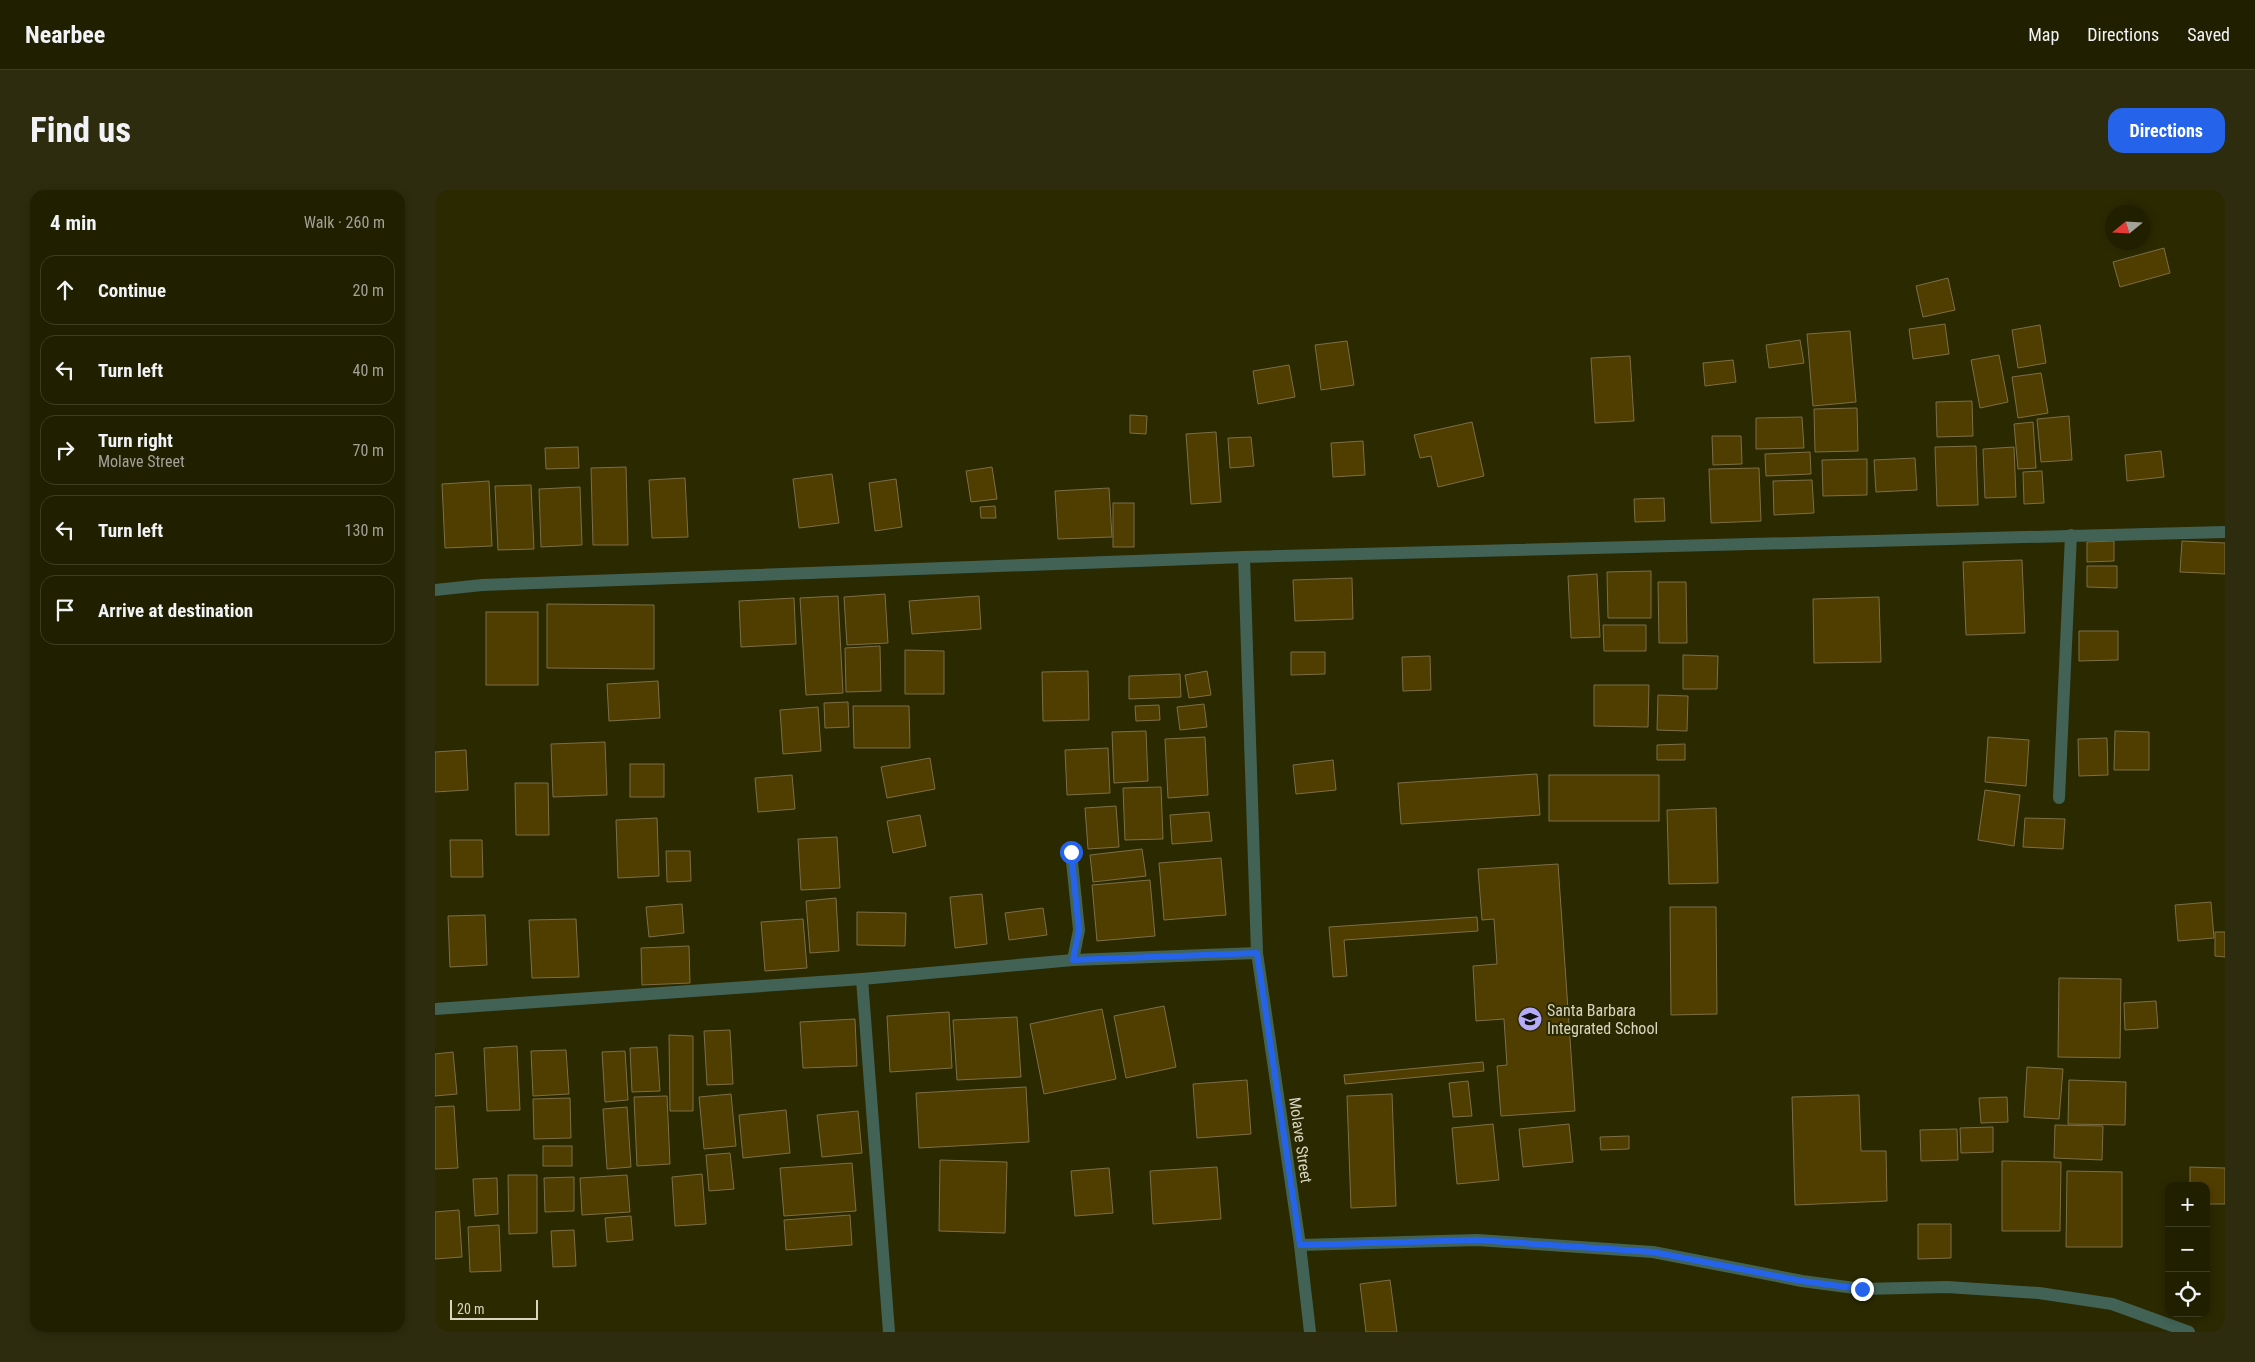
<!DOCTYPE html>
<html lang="en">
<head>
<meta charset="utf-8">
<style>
  :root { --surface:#201f00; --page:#2d2c0f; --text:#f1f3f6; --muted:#a2a299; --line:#3d3d22; --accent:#2563eb }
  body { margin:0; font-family:"Roboto Condensed",sans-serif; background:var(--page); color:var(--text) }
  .controls { position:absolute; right:15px; bottom:15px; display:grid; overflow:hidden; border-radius:10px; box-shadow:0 2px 8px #0003 }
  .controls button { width:45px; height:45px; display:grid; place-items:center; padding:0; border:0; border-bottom:1px solid var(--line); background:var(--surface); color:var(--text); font:25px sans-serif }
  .compass { position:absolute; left:1670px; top:15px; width:45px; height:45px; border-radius:50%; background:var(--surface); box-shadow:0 2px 8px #0003; rotate:252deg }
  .scale { position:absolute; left:15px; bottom:12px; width:88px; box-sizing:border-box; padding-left:5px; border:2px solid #d6d6c1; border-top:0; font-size:14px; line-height:18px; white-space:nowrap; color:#d6d6c1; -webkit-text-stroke:4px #2a2900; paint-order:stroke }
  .stop { position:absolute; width:15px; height:15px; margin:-11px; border:4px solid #2563eb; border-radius:50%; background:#fff }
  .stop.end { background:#2563eb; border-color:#fff; box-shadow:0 1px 5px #0008 }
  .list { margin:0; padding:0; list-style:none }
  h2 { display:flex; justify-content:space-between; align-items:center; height:65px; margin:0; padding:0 20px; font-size:21px }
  h2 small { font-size:16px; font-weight:400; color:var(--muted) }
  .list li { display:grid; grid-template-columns:32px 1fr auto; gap:15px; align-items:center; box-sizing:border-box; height:70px; margin:0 10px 10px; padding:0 10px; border:1px solid var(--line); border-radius:15px }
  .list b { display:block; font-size:19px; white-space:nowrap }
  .list p { margin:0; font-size:16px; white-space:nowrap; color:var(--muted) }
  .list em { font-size:16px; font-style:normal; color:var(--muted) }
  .icon { flex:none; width:28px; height:28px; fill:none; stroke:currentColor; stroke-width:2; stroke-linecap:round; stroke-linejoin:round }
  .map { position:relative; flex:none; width:1790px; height:1142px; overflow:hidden; border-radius:15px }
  header { display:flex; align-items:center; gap:30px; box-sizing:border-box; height:70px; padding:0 25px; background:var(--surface); border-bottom:1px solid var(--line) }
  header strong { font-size:24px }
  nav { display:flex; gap:28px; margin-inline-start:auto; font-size:18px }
  .intro { display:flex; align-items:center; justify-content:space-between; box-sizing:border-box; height:120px; padding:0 30px }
  h1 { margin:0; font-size:35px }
  .button { padding:12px 22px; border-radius:15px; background:var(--accent); color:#fff; font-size:18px; font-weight:700 }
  main { display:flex; gap:30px; padding:0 30px }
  aside { flex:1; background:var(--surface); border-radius:15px; box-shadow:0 2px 8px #0003 }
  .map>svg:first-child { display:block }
</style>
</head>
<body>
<header>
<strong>Nearbee</strong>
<nav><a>Map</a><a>Directions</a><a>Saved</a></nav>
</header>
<div class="intro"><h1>Find us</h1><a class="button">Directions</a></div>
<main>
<aside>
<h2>4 min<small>Walk · 260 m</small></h2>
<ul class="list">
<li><svg class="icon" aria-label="ahead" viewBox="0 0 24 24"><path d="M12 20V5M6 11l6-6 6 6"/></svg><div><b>Continue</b></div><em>20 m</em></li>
<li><svg class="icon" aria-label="left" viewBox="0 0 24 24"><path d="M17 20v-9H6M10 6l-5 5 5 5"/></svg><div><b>Turn left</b></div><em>40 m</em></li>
<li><svg class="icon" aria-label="right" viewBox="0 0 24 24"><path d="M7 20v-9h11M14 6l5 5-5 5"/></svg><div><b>Turn right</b><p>Molave Street</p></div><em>70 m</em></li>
<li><svg class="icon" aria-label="left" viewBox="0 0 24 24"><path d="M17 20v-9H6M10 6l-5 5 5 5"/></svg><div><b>Turn left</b></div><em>130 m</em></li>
<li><svg class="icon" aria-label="arrive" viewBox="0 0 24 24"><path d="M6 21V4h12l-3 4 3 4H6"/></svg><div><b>Arrive at destination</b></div></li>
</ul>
</aside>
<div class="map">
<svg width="1790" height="1142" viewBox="0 0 1790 1142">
  <rect width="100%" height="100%" fill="#2a2900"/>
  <g fill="#503d00" stroke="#7d6e47">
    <path d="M1729 58 1735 83 1685 97 1678 72Z"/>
    <path d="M1513 88 1520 120 1488 127 1481 96Z"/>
    <path d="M1510 134 1514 164 1478 169 1474 139Z"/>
    <path d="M1605 135 1611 173 1583 178 1577 140Z"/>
    <path d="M1415 141 1421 212 1378 216 1372 144Z"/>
    <path d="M1365 150 1369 173 1334 178 1331 155Z"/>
    <path d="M912 151 919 195 886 200 880 155Z"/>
    <path d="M1564 165 1573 212 1545 218 1536 170Z"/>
    <path d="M1195 166 1199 231 1160 233 1156 168Z"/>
    <path d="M1298 170 1301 192 1270 196 1268 173Z"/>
    <path d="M854 175 860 207 823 214 818 181Z"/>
    <path d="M1606 183 1613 223 1583 228 1577 187Z"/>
    <path d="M1537 211 1538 246 1502 247 1501 212Z"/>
    <path d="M1422 218 1423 261 1380 262 1379 219Z"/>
    <path d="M695 225 712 226 711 244 695 243Z"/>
    <path d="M1634 226 1637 270 1606 272 1602 229Z"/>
    <path d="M1367 227 1369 258 1321 259V228Z"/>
    <path d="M1037 232 1049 286 1003 297 996 266 985 268 979 245Z"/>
    <path d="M1598 232 1601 278 1583 279 1579 234Z"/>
    <path d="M781 242 786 312 756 314 751 244Z"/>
    <path d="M1277 246H1306L1307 274 1278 275Z"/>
    <path d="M816 247 819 276 795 278 793 248Z"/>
    <path d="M928 251 930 285 898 287 896 253Z"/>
    <path d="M1541 256 1543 315 1502 316 1500 257Z"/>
    <path d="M143 257 144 278 111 279 110 258Z"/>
    <path d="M1579 257 1581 307 1550 308 1548 259Z"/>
    <path d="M1726 261 1729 287 1692 291 1690 265Z"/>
    <path d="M1375 262 1376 284 1331 286 1330 264Z"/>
    <path d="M1480 268 1482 300 1441 302 1439 270Z"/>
    <path d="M1432 269V305L1388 306 1387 270Z"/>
    <path d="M191 277 193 355H158L156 278Z"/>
    <path d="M557 277 562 309 536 312 531 281Z"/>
    <path d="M1324 278 1326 331 1276 333 1274 279Z"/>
    <path d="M1607 281 1609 313 1589 314 1588 282Z"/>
    <path d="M397 284 404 333 364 338 358 289Z"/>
    <path d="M250 288 253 347 217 348 214 290Z"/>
    <path d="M461 289 467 337 440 341 434 293Z"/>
    <path d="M1377 290 1379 323 1339 325 1338 291Z"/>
    <path d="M54 291 57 356 10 358 7 294Z"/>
    <path d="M96 295 99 359 63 360 60 296Z"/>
    <path d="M145 297 147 355 106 357 104 299Z"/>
    <path d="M674 298 677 347 623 349 620 301Z"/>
    <path d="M1229 308 1230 331 1200 332 1199 309Z"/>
    <rect x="678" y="313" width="21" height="44"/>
    <path d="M560 316 561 328H546L545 317Z"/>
    <path d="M1679 351V371L1652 372V352Z"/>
    <path d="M1747 351 1790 353V384L1745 382Z"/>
    <path d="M1587 370 1590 443 1531 445 1528 372Z"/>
    <path d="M1652 376H1682V398L1652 397Z"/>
    <path d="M1216 381V428H1173L1172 382Z"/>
    <path d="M1162 384 1165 447 1136 448 1133 386Z"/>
    <path d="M917 388 918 429 860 431 858 390Z"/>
    <path d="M1223 392H1251L1252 453H1224Z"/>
    <path d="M450 404 453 453 412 455 409 407Z"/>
    <path d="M403 406 408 503 371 505 365 408Z"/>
    <path d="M544 406 546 439 477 444 474 411Z"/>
    <path d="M1444 407 1446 472 1379 473 1378 409Z"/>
    <path d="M359 408 361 454 306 457 304 411Z"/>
    <path d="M112 414 219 415V479L112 478Z"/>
    <rect x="51" y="422" width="52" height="73"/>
    <path d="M1168 435H1211V461H1169Z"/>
    <path d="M1644 441H1683V470L1644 471Z"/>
    <path d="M445 456 446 501 411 502 410 458Z"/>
    <path d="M470 460 509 461V504H470Z"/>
    <path d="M856 462H890V484L856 485Z"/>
    <path d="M1248 465 1283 466 1282 499H1248Z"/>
    <path d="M995 466 996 500 968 501 967 467Z"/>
    <path d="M653 481 654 530 608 531 607 482Z"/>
    <path d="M772 481 776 505 754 508 750 485Z"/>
    <path d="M745 484 746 507 694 509V486Z"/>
    <path d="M223 491 225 528 174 531 172 494Z"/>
    <path d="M1159 495H1214L1213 537 1159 536Z"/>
    <path d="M1223 505 1253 506 1252 541 1222 540Z"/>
    <path d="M413 512 414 537 390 538 389 513Z"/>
    <path d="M769 514 772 537 745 540 742 517Z"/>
    <path d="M724 515 725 530 701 531 700 516Z"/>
    <path d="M418 516H474L475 558H419Z"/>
    <path d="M383 517 386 561 348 564 345 520Z"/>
    <path d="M711 541 713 591 679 593 677 542Z"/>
    <path d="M1680 541 1714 542V580H1679Z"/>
    <path d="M770 547 773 605 733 608 730 549Z"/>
    <path d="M1553 547 1594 550 1591 596 1550 592Z"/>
    <path d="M1672 548 1673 585 1644 586 1643 549Z"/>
    <path d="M170 552 172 605 118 607 116 554Z"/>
    <path d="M1250 554V570H1222V555Z"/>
    <path d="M673 558 675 603 632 605 630 560Z"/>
    <path d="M31 560 33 600 0 602V562Z"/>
    <path d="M495 568 500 599 452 608 446 577Z"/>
    <path d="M898 570 901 600 861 604 858 575Z"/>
    <rect x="195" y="574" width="34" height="33"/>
    <path d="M1102 584 1105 625 966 634 963 593Z"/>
    <path d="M357 585 360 619 323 622 320 588Z"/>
    <rect x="1114" y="585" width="110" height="46"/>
    <path d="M80 593H113L114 645H81Z"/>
    <path d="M726 597 728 649 690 650 688 598Z"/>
    <path d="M1550 600 1585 605 1579 656 1543 650Z"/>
    <path d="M681 616 684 657 653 659 650 618Z"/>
    <path d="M1281 618 1283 693 1234 694 1232 620Z"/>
    <path d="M774 622 777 651 737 654 735 625Z"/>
    <path d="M485 625 491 656 458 663 452 631Z"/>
    <path d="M222 628 224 686 183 688 181 630Z"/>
    <path d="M1590 628 1630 629 1628 659 1588 657Z"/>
    <path d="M402 647 405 698 366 700 363 649Z"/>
    <path d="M15 650H47L48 687H16Z"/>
    <path d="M707 659 711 686 658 692 655 665Z"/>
    <path d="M231 661H255L256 691 232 692Z"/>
    <path d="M786 668 791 725 729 730 724 673Z"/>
    <path d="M1123 674 1140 921 1066 926 1062 876 1072 875 1069 829 1041 831 1038 776 1062 774 1059 729 1047 730 1043 679Z"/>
    <path d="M715 690 720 746 662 751 657 695Z"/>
    <path d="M547 704 552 754 520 758 515 707Z"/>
    <path d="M401 708 404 761 375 763 371 711Z"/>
    <path d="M1776 712 1779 748 1743 751 1740 715Z"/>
    <path d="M247 714 249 743 214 747 211 717Z"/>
    <path d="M1235 717H1281L1282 824 1236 825Z"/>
    <path d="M608 718 612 745 574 750 570 723Z"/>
    <path d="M422 722 471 723 470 756 422 755Z"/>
    <path d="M50 725 52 775 15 777 13 726Z"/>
    <path d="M1042 727 1043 741 909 750 912 786 898 787 894 737Z"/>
    <path d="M141 729 144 787 97 788 94 730Z"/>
    <path d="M368 729 372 778 330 781 326 732Z"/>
    <path d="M1780 742H1790V767L1780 766Z"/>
    <path d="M254 756 255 793 207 795 206 758Z"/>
    <path d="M1624 788 1686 789 1685 868 1623 867Z"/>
    <path d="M1721 811 1723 838 1690 840 1689 813Z"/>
    <path d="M729 816 741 877 691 888 679 826Z"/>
    <path d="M667 819 681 889 609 904 595 834Z"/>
    <path d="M514 822 517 878 455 882 452 826Z"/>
    <path d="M582 827 586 887 522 890 518 830Z"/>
    <path d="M420 829 422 876 368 878 365 832Z"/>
    <path d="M295 840 298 894 272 895 269 841Z"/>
    <path d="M234 845 258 846V921H235Z"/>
    <path d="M82 856 85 920 52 921 49 858Z"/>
    <path d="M222 857 225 901 197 902 195 858Z"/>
    <path d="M131 860 134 904 98 906 96 861Z"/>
    <path d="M190 861 193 910 170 912 167 862Z"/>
    <path d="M18 862 22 904 0 906V864Z"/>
    <path d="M1048 872 1049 881 910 894 909 885Z"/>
    <path d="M1592 877 1628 879 1624 929 1589 927Z"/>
    <path d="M812 890 816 944 762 948 758 894Z"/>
    <path d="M1634 890 1691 892 1690 935 1633 934Z"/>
    <path d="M1033 891 1037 926 1018 927 1014 893Z"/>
    <path d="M591 897 594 952 484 958 481 903Z"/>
    <path d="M296 904 301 956 269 959 264 907Z"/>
    <path d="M957 904 961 1016 916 1018 912 906Z"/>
    <path d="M1424 905 1426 961H1451L1452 1011 1360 1015 1357 907Z"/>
    <path d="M232 906 235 974 202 976 199 907Z"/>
    <path d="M1572 907 1573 932 1546 933 1544 908Z"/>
    <path d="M135 908 136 948 99 949 98 909Z"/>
    <path d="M19 916 23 978 0 979V917Z"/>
    <path d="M192 917 196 977 172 979 168 919Z"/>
    <path d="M351 920 355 963 308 968 304 925Z"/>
    <path d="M423 921 427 963 387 967 382 925Z"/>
    <path d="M1058 934 1064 990 1022 994 1017 938Z"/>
    <path d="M1134 934 1138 972 1088 977 1084 939Z"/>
    <path d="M1620 935 1668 936 1667 970 1619 968Z"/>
    <path d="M1558 937V962L1526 963 1525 938Z"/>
    <path d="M1522 939 1523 970 1486 971 1485 940Z"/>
    <path d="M1194 946V959L1166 960 1165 947Z"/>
    <rect x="108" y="956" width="29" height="20"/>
    <path d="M295 963 299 999 274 1001 271 965Z"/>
    <path d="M505 970 572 972 570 1043 504 1041Z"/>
    <path d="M1567 971 1626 972 1625 1041H1567Z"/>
    <path d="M417 973 421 1021 349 1026 345 978Z"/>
    <path d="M782 977 786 1029 718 1034 715 981Z"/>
    <path d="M1755 977 1790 978V1014H1771V996H1755Z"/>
    <path d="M674 978 678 1023 640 1026 636 981Z"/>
    <path d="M1632 981 1687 982V1057H1631Z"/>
    <path d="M267 984 271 1034 240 1036 237 987Z"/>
    <path d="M73 985H102V1043L74 1044Z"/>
    <path d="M192 985 195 1022 147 1025 145 988Z"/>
    <path d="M139 987V1021L110 1022 109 988Z"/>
    <path d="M62 988 63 1024 40 1026 38 989Z"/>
    <path d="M24 1020 27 1067 0 1069V1022Z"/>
    <path d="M415 1025 417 1055 351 1060 349 1030Z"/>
    <path d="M196 1026 198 1050 172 1052 170 1028Z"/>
    <path d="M1483 1034H1516V1068L1483 1069Z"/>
    <path d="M64 1035 66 1081 35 1082 33 1037Z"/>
    <path d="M139 1040 141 1076 118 1077 116 1041Z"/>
    <path d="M955 1090 962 1142H931L925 1094Z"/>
  </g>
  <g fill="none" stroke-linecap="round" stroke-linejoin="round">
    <path stroke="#426255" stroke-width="12" d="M636 662 644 740 638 770"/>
    <g stroke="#426255" stroke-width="12">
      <path d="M809 367 822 763"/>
      <path d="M0 400 47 395 809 367 1790 342"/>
      <path d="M1624 608 1636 345"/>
      <path d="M427 789 454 1142"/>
    </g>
    <g stroke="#426255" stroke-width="12">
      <path d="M0 819 427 789 638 770 822 763 865 1055 875 1142"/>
      <path d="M865 1055 1042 1050 1218 1062 1367 1091 1427 1099 1512 1097 1604 1103 1677 1114 1754 1142"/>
    </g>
  </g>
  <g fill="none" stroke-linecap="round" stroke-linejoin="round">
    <path stroke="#2563eb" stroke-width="6" d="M636 662 644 740 638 770 822 763 865 1055 1042 1050 1218 1062 1367 1091 1427 1099"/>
  </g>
  <defs>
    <symbol id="school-disc" viewBox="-11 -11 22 22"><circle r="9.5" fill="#b4acf9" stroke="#2a2900"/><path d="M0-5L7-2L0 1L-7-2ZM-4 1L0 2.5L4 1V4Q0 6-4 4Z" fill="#111"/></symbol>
  </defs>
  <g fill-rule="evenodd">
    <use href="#school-disc" x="1081" y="815" width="28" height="28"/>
  </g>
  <g text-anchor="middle" stroke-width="4" stroke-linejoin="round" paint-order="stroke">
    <g font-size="16" fill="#d6d6c1" stroke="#2a2900" text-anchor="start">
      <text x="1112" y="826">Santa Barbara<tspan x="1112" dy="18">Integrated School</tspan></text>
    </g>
    <g font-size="16" fill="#d6d6c1" stroke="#2a2900">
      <text transform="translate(866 950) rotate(82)" y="6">Molave Street</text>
    </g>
  </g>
</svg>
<div class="controls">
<button>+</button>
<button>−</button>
<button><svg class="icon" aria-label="locate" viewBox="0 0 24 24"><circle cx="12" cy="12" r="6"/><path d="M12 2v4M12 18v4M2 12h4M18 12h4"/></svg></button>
</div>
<svg class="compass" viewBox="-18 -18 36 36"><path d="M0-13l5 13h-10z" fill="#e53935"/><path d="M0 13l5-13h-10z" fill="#a2a299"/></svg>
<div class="scale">20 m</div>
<div class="stop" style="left:636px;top:662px"></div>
<div class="stop end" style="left:1427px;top:1099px"></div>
</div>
</main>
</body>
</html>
